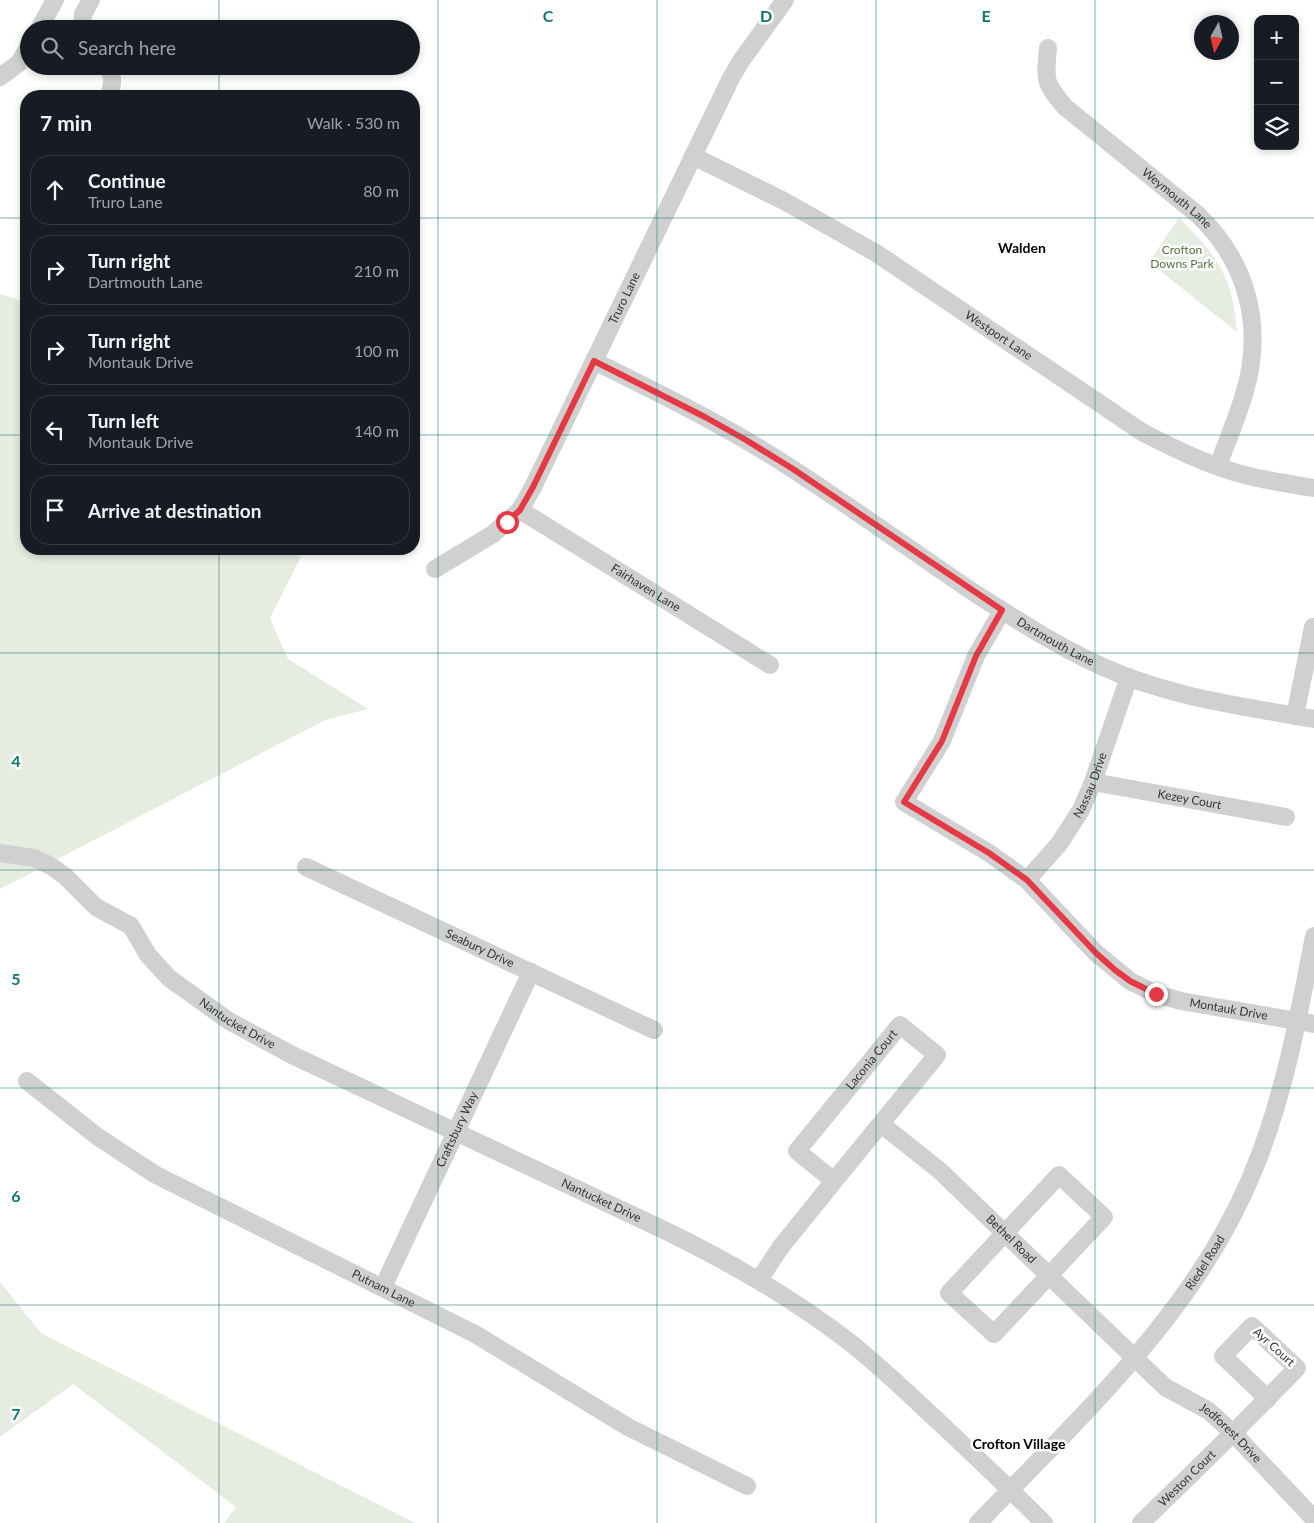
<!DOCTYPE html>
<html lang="en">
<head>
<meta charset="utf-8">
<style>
  :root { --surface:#171b24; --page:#242831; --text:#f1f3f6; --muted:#9ea1a6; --line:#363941 }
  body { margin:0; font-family:Lato,sans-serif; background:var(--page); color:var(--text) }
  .controls { position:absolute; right:15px; top:15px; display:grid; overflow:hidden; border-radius:10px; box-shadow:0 2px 8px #0003 }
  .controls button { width:45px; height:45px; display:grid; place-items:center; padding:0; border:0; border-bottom:1px solid var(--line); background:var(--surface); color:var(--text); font:25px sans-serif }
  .compass { position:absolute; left:1194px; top:15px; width:45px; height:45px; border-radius:50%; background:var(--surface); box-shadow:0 2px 8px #0003; rotate:188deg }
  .stop { position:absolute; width:15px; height:15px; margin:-11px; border:4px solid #e63946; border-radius:50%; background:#fff }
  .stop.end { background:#e63946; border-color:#fff; box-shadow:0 1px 5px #0008 }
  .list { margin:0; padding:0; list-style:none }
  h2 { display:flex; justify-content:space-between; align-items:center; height:65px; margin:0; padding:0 20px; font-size:21px }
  h2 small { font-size:16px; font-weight:400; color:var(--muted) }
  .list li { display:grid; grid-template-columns:32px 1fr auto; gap:15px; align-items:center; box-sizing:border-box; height:70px; margin:0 10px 10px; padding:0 10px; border:1px solid var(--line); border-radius:20px }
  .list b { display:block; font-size:19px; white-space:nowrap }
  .list p { margin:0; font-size:16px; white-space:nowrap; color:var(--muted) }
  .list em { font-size:16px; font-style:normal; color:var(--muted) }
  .icon { flex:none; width:28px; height:28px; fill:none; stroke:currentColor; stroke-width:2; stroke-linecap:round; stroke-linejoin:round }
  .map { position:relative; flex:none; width:1314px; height:1523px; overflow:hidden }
  .search { position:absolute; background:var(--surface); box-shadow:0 2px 8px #0003; left:20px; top:20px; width:400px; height:55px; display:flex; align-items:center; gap:12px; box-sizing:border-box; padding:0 18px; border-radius:28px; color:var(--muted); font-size:19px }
  .panel { position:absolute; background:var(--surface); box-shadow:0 2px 8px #0003; left:20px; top:90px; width:400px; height:465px; border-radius:20px }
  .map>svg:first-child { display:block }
</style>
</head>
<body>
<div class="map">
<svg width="1314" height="1523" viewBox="0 0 1314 1523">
  <rect width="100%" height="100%" fill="#fff"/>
  <g fill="#e6ecdf">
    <path d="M1179 218C1217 256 1233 276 1237 332L1149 262Z"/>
    <path d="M0 294 26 302V549H286L301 557 270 618 288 659 368 709 325 720 0 889Z"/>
    <path d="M0 1282 41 1333 415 1523H224L236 1507 73 1384 0 1437Z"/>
  </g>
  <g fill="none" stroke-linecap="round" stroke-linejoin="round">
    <g stroke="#d0d0d0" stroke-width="18">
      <path d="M39 29 55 0"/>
      <path d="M82 29 83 14 91 0"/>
      <path id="s1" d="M1048 48C1045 81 1044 82 1065 107L1197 214C1247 261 1264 325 1245 391 1238 416 1227 441 1218 466"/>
      <path d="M107 66C114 77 113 84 109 96"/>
      <path d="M0 77 19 63 29 46"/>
      <path id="s2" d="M693 156 784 201 876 253 1142 432C1175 449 1209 466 1245 475 1267 481 1291 484 1314 488"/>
      <path id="s3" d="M594 361C662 395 731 428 794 470 854 509 911 550 970 590 1012 617 1055 645 1101 666 1168 697 1242 706 1314 719"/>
      <path id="s4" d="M520 510 770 665"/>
      <path id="s5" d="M435 569 493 534 520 510 533 487 731 78 741 61 785 0"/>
      <path id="s6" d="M1002 611 976 656 942 741 904 802 989 853 1027 880 1096 953 1130 981 1156 994 1181 1001 1314 1024"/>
      <path d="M1295 716 1313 627"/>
      <path id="s7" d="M1093 782 1286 817"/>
      <path id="s8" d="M0 853 34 858 51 866 65 876 96 907 131 926 148 955 169 978 229 1021 292 1055 664 1230C730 1262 794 1299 852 1344 883 1369 911 1396 940 1423 975 1456 1010 1489 1044 1523"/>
      <path id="s9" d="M306 867 654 1030"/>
      <path id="s10" d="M1027 880 1059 844 1081 810 1093 782 1129 677"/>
      <path id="s11" d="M27 1081 98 1137 156 1175 475 1334 628 1427 747 1486"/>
      <path id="s12" d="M881 1124 939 1170 1165 1387 1209 1411 1234 1434 1314 1519"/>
      <path d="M1059 1175 1104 1217 994 1334 949 1293Z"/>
      <path id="s13" d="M759 1280 780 1248 834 1181 797 1151 900 1025 937 1055 834 1181"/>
      <path id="s14" d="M383 1287 531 972"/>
      <path id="s15" d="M978 1523C1082 1415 1199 1309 1255 1167 1285 1093 1299 1014 1314 936"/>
      <path id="s16" d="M1141 1523C1194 1472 1246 1421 1297 1368L1252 1326 1223 1356 1268 1399"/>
    </g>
  </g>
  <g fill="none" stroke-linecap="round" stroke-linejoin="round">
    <path stroke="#e63946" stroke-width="6" d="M507 522 520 510 533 487 594 361 705 417 746 440 793 469 1002 610 976 656 942 741 904 802 989 853 1027 880 1096 953 1115 970 1130 981 1156 994"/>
  </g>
  <path fill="none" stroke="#0f766e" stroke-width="1" stroke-opacity="0.55" d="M219 0V29M438 0V1523M657 0V1523M876 0V1523M1095 0V1523M219 66V96M0 218H26M414 218H1314M0 435H26M414 435H1314M219 549V1523M0 653H1314M0 870H1314M0 1088H1314M0 1305H1314"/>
  <g text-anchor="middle" stroke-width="5" stroke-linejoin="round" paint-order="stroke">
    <g font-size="12" fill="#333" stroke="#fff">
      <text dy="4" stroke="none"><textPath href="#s1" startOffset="209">Weymouth Lane</textPath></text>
      <text dy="4" stroke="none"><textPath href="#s5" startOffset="340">Truro Lane</textPath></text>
      <text dy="4" stroke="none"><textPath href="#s2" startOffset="355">Westport Lane</textPath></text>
      <text dy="4" stroke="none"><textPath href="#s4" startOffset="148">Fairhaven Lane</textPath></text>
      <text dy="4" stroke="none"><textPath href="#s3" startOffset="541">Dartmouth Lane</textPath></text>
      <text dy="4" stroke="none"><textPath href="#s10" startOffset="115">Nassau Drive</textPath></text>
      <text dy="4" stroke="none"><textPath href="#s7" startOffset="98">Kezey Court</textPath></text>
      <text dy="4" stroke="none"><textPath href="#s9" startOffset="192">Seabury Drive</textPath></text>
      <text dy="4" stroke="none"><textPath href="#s6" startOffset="609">Montauk Drive</textPath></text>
      <text dy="4" stroke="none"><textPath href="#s8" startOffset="301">Nantucket Drive</textPath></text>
      <text dy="4" stroke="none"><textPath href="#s13" startOffset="290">Laconia Court</textPath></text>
      <text dy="4" stroke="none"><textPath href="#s14" startOffset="174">Craftsbury Way</textPath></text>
      <text dy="4" stroke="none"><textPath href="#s8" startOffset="706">Nantucket Drive</textPath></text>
      <text dy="4" stroke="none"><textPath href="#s12" startOffset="174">Bethel Road</textPath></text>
      <text dy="4" stroke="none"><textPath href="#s15" startOffset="346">Riedel Road</textPath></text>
      <text dy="4" stroke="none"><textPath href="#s11" startOffset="414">Putnam Lane</textPath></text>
      <text transform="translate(1274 1347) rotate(42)" y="4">Ayr Court</text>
      <text dy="4" stroke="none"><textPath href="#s12" startOffset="468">Jedforest Drive</textPath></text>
      <text dy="4" stroke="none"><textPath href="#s16" startOffset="64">Weston Court</textPath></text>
    </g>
    <g font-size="12" fill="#56703f" stroke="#fff">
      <text x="1182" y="254">Crofton<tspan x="1182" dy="14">Downs Park</tspan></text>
    </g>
    <g font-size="14" font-weight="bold" fill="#000" stroke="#fff">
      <text x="1022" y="253">Walden</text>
      <text x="1019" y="1449">Crofton Village</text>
    </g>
  </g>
  <g font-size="16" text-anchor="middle" font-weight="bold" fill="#0f766e" stroke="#fff" stroke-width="5" stroke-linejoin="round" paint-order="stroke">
    <text x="548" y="22">C</text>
    <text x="766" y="22">D</text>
    <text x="986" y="22">E</text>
    <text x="16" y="767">4</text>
    <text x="16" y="985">5</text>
    <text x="16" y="1202">6</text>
    <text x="16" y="1420">7</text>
  </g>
</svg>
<div class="controls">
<button>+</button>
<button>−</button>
<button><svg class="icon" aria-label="layers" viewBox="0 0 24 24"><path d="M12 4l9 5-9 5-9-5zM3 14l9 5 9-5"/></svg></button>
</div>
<svg class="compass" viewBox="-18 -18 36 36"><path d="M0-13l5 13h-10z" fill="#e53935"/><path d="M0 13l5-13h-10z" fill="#9ea1a6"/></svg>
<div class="stop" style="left:507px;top:522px"></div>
<div class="stop end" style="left:1156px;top:994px"></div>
<div class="search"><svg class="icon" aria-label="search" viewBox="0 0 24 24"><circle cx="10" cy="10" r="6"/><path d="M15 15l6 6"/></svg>Search here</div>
<section class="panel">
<h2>7 min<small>Walk · 530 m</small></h2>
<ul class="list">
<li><svg class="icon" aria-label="ahead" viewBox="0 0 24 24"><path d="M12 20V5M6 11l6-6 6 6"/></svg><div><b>Continue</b><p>Truro Lane</p></div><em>80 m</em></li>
<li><svg class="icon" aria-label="right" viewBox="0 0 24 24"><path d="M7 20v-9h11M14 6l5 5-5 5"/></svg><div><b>Turn right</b><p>Dartmouth Lane</p></div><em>210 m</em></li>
<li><svg class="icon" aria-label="right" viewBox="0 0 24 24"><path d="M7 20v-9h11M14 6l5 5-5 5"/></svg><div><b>Turn right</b><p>Montauk Drive</p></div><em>100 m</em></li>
<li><svg class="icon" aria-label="left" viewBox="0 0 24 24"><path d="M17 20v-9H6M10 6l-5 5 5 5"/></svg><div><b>Turn left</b><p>Montauk Drive</p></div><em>140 m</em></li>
<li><svg class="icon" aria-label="arrive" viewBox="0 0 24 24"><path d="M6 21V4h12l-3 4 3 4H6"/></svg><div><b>Arrive at destination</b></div></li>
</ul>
</section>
</div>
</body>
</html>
